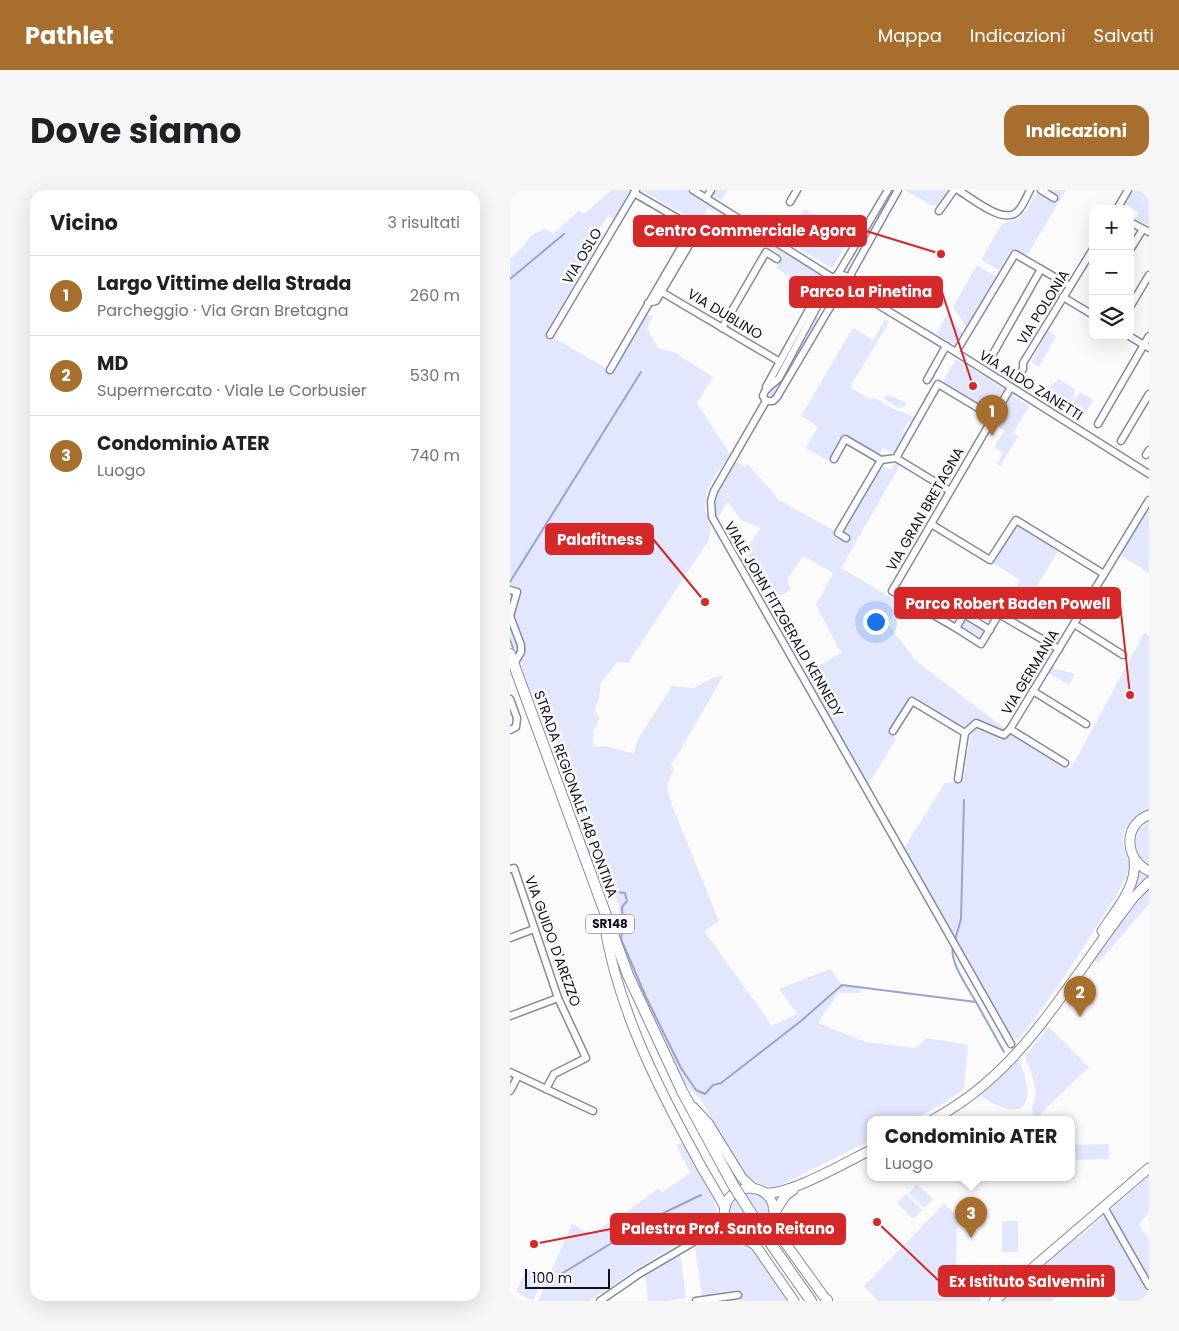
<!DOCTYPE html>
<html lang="it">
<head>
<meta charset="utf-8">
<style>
  :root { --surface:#fff; --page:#f6f6f6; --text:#202124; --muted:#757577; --line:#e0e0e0; --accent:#a76e2d }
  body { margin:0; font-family:Poppins,sans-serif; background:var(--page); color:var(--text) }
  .controls { position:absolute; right:15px; top:15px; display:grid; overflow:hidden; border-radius:10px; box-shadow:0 5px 20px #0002 }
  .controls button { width:45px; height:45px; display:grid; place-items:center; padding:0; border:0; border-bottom:1px solid var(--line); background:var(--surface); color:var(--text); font:25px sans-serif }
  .scale { position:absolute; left:15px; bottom:12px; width:85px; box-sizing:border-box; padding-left:5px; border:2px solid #10121b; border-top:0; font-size:14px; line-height:18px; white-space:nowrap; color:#10121b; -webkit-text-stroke:4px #fbfbfb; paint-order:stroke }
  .you { position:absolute; left:365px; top:431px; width:18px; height:18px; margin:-12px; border:4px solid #fff; border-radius:50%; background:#1a73e8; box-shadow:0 0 0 8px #1a73e833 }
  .badge { display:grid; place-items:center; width:32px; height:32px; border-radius:50%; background:var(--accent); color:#fff; font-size:16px; font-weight:700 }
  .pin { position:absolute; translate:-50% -41px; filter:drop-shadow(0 1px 2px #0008) }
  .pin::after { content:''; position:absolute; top:26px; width:18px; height:15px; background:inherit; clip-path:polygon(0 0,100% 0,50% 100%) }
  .popup { position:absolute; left:357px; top:926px; width:208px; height:65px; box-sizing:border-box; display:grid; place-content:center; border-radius:10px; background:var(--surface); filter:drop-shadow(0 1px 4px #0005); font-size:16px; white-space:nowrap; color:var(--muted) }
  .popup b { font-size:19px; color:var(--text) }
  .popup::after { content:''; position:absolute; left:50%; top:100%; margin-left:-10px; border:10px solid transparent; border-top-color:var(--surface) }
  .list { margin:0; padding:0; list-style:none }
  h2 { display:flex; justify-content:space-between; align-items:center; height:65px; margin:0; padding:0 20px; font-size:21px }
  h2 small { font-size:16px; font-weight:400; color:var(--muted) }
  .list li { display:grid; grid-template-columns:32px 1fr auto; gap:15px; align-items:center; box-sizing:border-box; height:80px; padding:0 20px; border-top:1px solid var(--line) }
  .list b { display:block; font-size:19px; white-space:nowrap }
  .list p { margin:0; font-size:16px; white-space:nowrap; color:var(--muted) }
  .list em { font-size:16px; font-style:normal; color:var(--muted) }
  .icon { flex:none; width:28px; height:28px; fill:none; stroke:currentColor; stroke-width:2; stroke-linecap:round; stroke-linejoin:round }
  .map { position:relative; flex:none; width:639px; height:1111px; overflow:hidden; border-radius:15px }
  header { display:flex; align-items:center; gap:30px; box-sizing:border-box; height:70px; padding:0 25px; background:var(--accent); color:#fff }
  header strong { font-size:24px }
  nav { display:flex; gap:28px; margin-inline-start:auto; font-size:18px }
  .intro { display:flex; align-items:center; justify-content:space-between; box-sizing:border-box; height:120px; padding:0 30px }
  h1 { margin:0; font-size:35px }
  .button { padding:12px 22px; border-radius:15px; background:var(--accent); color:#fff; font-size:18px; font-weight:700 }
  main { display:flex; gap:30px; padding:0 30px }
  aside { flex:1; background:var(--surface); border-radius:15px; box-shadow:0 5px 20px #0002 }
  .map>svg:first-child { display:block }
</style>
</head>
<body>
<header>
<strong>Pathlet</strong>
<nav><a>Mappa</a><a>Indicazioni</a><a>Salvati</a></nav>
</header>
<div class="intro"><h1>Dove siamo</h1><a class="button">Indicazioni</a></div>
<main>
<aside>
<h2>Vicino<small>3 risultati</small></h2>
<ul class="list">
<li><span class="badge">1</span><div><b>Largo Vittime della Strada</b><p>Parcheggio · Via Gran Bretagna</p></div><em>260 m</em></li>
<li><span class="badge">2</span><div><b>MD</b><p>Supermercato · Viale Le Corbusier</p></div><em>530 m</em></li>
<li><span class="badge">3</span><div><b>Condominio ATER</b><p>Luogo</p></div><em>740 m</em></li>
</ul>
</aside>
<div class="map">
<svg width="639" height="1111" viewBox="0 0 639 1111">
  <rect width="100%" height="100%" fill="#fbfbfb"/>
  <g fill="#e3e7fd">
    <path d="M102 0H120L104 29 98 26 82 51 87 55 36 143 102 182 136 123 143 127 137 138 148 158 164 162 203 187 187 213 220 264C211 278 196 295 195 313 195 329 205 335 198 351L118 473 107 472 91 493 89 509 84 520 90 528 83 542V557L96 556 124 564 127 551 162 496 184 498 202 488 213 486 170 561 160 576 164 579 157 594 158 602 163 618 209 731 194 741 256 827 261 836 287 824 269 799 320 779 332 795 352 797 350 803H328L308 833 355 852 405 858 417 848 458 855 454 899 435 912 405 929H361V950L267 997C257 998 242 992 236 985L233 986 192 911 169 887 135 814 108 748 109 717 106 708 101 700 90 694 61 605 0 449V69L10 60 22 45 34 39 44 43 69 21 74 24Z"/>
    <path d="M132 0H177L317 89 312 99 307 97 305 101 266 78 273 66 255 55 257 52 198 18 188 33Z"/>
    <path d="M203 0H218L211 10 202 5Z"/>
    <path d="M394 0H438L429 15 423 16Z"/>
    <path d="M528 0H556L516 67 502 59 489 80 471 70 492 33C516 30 517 19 528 0Z"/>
    <path d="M625 0H639V36L626 29 629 23 615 13 620 4Z"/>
    <path d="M295 19 342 46 322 78 278 52 281 47H286L298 28 290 25Z"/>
    <path d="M467 75 486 87 456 137 443 117Z"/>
    <path d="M438 123 453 144 446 156 426 144Z"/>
    <path d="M307 127 309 128 265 204 260 206 257 201 269 191Z"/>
    <path d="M375 129 379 132 340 197 359 209 365 208 386 220 406 227 403 232 399 231 393 241 397 243 385 264 373 258 368 266 335 247 320 272 296 258 308 237 291 226 343 138 363 150Z"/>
    <path d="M538 141 546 146 529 177 521 172Z"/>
    <path d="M446 169 494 199 480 221 433 192Z"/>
    <path d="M549 189 565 199 563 211 552 219 537 210 538 198Z"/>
    <path d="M570 202 583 210 570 232 557 224Z"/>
    <path d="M377 205 397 213 393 218 387 217 373 208Z"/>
    <path d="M501 205 519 216 503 243 508 246 490 276 487 274 493 263 484 257 494 241 484 234Z"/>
    <path d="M225 271 235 277 237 273 269 310 330 344 371 274 381 280 386 272 390 275 331 378 390 413 378 434 406 471 494 538 560 579 569 564 634 443 639 446V620C627 626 613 636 613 650 612 663 624 671 618 683 609 703 596 721 585 739 561 777 537 814 508 849L504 848 493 833 394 658 435 593 453 590 461 542 402 506 380 543 386 549 358 595 295 484 331 463 306 415 323 383 293 366 277 390 281 400 257 413 231 370 239 365 236 358 251 338 231 330 218 311 207 329C201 306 214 290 225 271Z"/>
    <path d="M639 318V383L610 365Z"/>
    <path d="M506 334 549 360 527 396 530 399 524 410 505 399 510 390 482 373Z"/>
    <path d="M464 412 484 424 479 433 459 422Z"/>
    <path d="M455 429 474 440 471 447 451 436Z"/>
    <path d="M540 478 563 483 565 484 559 495 537 482Z"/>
    <path d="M639 631V674C620 664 622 643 639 631Z"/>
    <path d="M630 680 639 683V687L628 697 612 717Z"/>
    <path d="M639 698V714L588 773 584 771 621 719Z"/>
    <path d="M539 837 579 877 525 929H523L522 917C531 902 520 881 515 866Z"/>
    <path d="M508 869C513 880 519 896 517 908 512 932 480 913 470 905Z"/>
    <path d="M173 952 202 1004 201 1005C206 1014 209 1023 203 1033L126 1079 80 1111H28L62 1034 80 1044 116 1022 148 999 153 1002 180 983 166 955Z"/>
    <path d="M599 954V969L566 970 565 955Z"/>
    <path d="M639 986V1021L629 1035 639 1050V1090L601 1019Z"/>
    <path d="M407 994 423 1009 414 1018 398 1003Z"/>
    <circle cx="239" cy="1023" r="21"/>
    <path d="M396 1004 412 1020 403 1029 387 1013Z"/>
    <path d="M434 1014 447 1026 446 1083 472 1111H368L354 1096Z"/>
    <path d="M595 1027 639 1105V1111H610L597 1099 583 1081 541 1111H486L558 1049 569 1048 591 1028Z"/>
    <rect x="492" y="1031" width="16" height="31"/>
    <path d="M212 1048 218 1049 244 1061 280 1111H231L228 1100 192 1106 185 1058 203 1049Z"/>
    <path d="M170 1064 176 1108 156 1111H138L135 1085Z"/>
    <path d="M17 1079 34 1087 23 1111 6 1102Z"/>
  </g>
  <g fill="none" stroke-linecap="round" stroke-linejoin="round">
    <g stroke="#9ca3c7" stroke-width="2">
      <path d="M0 89 54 44"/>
      <path d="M0 392 131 182"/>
      <path d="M0 450 3 458"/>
      <path d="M54 597 88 687 98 691 107 702 115 703 117 711 112 717 113 735 111 749 136 807 171 878 186 900 195 904 203 895 211 893 291 831 332 795 466 812C459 799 439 772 443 757"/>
      <path d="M445 750 451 729 454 610"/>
      <path d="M466 812 494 862"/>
      <path d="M48 1086 139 1030 191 1005"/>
    </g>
    <defs>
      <g id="street">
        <path d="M183 0 323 88"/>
        <path d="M448 0C462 8 494 36 508 21 513 16 517 6 520 0"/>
        <path d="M531 0 544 8"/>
        <path d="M124 3 188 40 146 111 138 113"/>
        <path d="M196 8 201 0"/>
        <path d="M280 12 287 0"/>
        <path d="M607 19 618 0"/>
        <path d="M429 21 444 0"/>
        <path d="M620 32 639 42"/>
        <path d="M620 60 633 39"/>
        <path d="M328 84 378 0"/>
        <path d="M338 91 336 86 328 84 323 88C321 95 327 105 335 99 339 96 340 87 342 82L388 0"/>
        <path d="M337 96 436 156 639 284"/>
        <path d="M150 101 270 172"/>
        <path d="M553 107 583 125"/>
        <path d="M620 117 639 85"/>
        <path d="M212 138 256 62 267 69"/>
        <path d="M40 145 126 0"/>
        <path d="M619 146 639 158"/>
        <path d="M446 162 505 64 560 96"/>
        <path d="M479 171 531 79"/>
        <path d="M100 180 183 37"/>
        <path d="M507 189 513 179V173L583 59"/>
        <path d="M417 190 436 156"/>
        <path d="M256 197 302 114 308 115"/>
        <path d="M501 197 382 401 446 438 463 409 549 459"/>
        <path d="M256 211 204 301 201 311 202 327 501 854"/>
        <path d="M256 211 253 206C255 197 263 195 269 188L308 115 322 94"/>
        <path d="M256 211H263L267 207 326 107 332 100"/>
        <path d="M588 234 639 146"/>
        <path d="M611 251 639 204"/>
        <path d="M636 265 639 260"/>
        <path d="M386 268 440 301"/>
        <path d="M324 269 335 249 371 270"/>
        <path d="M421 334 480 370 506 330 594 384"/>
        <path d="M336 348 328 343 371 270 386 268 428 194 483 227"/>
        <path d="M0 400 7 402 0 426 11 455V462L4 474"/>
        <path d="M454 424 480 440"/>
        <path d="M564 434 613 465"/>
        <path d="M446 438 471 454 489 424"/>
        <path d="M523 501 576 534"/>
        <path d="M0 509 7 528 6 537 0 540"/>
        <path d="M383 541 402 511 455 543"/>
        <path d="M555 573 500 539 639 310"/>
        <path d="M448 589 455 543 466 533 494 545 500 539"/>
        <path d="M0 679 4 678 48 808 76 868 44 884 36 899"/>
        <path d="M0 748 24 739"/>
        <path d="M0 826 48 808"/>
        <path d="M0 882 83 921"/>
        <path d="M0 901 8 886"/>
        <path d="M594 1017 639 1096"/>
        <path d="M90 1111 129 1084 199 1043 214 1041 224 1043"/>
        <path d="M186 1111 228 1105"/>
      </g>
      <g id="secondary">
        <path d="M639 625C612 635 615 670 639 681"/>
        <path d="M94 733C107 815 145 892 185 965 194 983 206 1000 215 1018"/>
        <path d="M592 741C605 721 628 696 624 670"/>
        <path d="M183 917 198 933 232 988 243 998"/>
        <path d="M424 929C494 891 531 835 576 773 591 751 607 730 623 708L639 692"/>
        <path d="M255 1003C280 1005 336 972 361 960"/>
        <path d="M265 1022 275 1006 283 1000"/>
        <path d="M264 1029 266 1040 317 1111"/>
        <path d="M234 1048C271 1049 274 1001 241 998 233 998 225 1001 220 1007 211 1018 213 1033 223 1042 229 1048 239 1050 246 1056L284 1111"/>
        <path d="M484 1111 639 978"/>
      </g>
      <g id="primary">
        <path d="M0 464 118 785 172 901 223 995"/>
        <path d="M259 1051 301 1111"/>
        <path d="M317 1110V1111"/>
      </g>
    </defs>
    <use href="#street" stroke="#858aa3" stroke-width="9"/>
    <use href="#secondary" stroke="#858aa3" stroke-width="11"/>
    <use href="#primary" stroke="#858aa3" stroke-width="12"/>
    <use href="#street" stroke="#fff" stroke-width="6"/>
    <use href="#secondary" stroke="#fff" stroke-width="9"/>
    <use href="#primary" stroke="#fff" stroke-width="10"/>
    <defs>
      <path id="primary-bridge" d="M223 995 259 1051"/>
    </defs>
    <use href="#primary-bridge" stroke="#858aa3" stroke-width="12" stroke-linecap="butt"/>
    <use href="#primary-bridge" stroke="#fff" stroke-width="10"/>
  </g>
  <g text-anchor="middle" stroke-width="5" stroke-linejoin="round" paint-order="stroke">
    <rect fill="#fbfbfb" stroke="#56585e" stroke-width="1" x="76" y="724.5" width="48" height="19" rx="4"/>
    <g font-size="12" font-weight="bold" fill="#10121b">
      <text x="100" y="738">SR148</text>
    </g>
    <g font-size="14" fill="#10121b" stroke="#fbfbfb">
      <text transform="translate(72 66) rotate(-59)" y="5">VIA OSLO</text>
      <text transform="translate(533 117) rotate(-58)" y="5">VIA POLONIA</text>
      <text transform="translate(215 124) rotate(31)" y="5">VIA DUBLINO</text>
      <text transform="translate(521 195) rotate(32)" y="5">VIA ALDO ZANETTI</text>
      <text transform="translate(415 319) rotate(-60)" y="5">VIA GRAN BRETAGNA</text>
      <text transform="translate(274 429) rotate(60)" y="5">VIALE JOHN FITZGERALD KENNEDY</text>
      <text transform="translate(520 482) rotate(-59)" y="5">VIA GERMANIA</text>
      <text transform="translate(66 604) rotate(70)" y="5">STRADA REGIONALE 148 PONTINA</text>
      <text transform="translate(43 751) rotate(70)" y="5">VIA GUIDO D'AREZZO</text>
    </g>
  </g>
  <path fill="none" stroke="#d62828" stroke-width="2" d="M431 64L356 41M463 196L432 102M195 412L143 349M620 505L610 413M24 1054L101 1039M367 1032L429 1091"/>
  <g fill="#d62828" stroke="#fbfbfb" stroke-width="2">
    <circle cx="431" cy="64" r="5"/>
    <circle cx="463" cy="196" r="5"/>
    <circle cx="195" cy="412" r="5"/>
    <circle cx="620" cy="505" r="5"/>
    <circle cx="24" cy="1054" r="5"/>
    <circle cx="367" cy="1032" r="5"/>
  </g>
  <g fill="#d62828" stroke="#d62828" stroke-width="2">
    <rect x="124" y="26" width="232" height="30" rx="5"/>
    <rect x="280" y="87" width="152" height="30" rx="5"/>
    <rect x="36" y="334" width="107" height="30" rx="5"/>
    <rect x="385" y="398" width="225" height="30" rx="5"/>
    <rect x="101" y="1024" width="234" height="30" rx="5"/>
    <rect x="429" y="1076" width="175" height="30" rx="5"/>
  </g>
  <g font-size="15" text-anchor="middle" font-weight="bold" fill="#fff">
    <text x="240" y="46">Centro Commerciale Agora</text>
    <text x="356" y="107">Parco La Pinetina</text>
    <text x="90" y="355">Palafitness</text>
    <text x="498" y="419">Parco Robert Baden Powell</text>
    <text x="218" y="1044">Palestra Prof. Santo Reitano</text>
    <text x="517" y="1097">Ex Istituto Salvemini</text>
  </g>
</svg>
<div class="controls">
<button>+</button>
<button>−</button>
<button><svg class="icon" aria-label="layers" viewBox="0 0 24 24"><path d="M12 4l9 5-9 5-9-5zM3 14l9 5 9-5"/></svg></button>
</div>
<div class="scale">100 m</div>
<div class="you"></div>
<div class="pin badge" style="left:482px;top:246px">1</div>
<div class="pin badge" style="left:570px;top:827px">2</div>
<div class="pin badge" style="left:461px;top:1048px">3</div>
<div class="popup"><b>Condominio ATER</b>Luogo</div>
</div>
</main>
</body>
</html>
